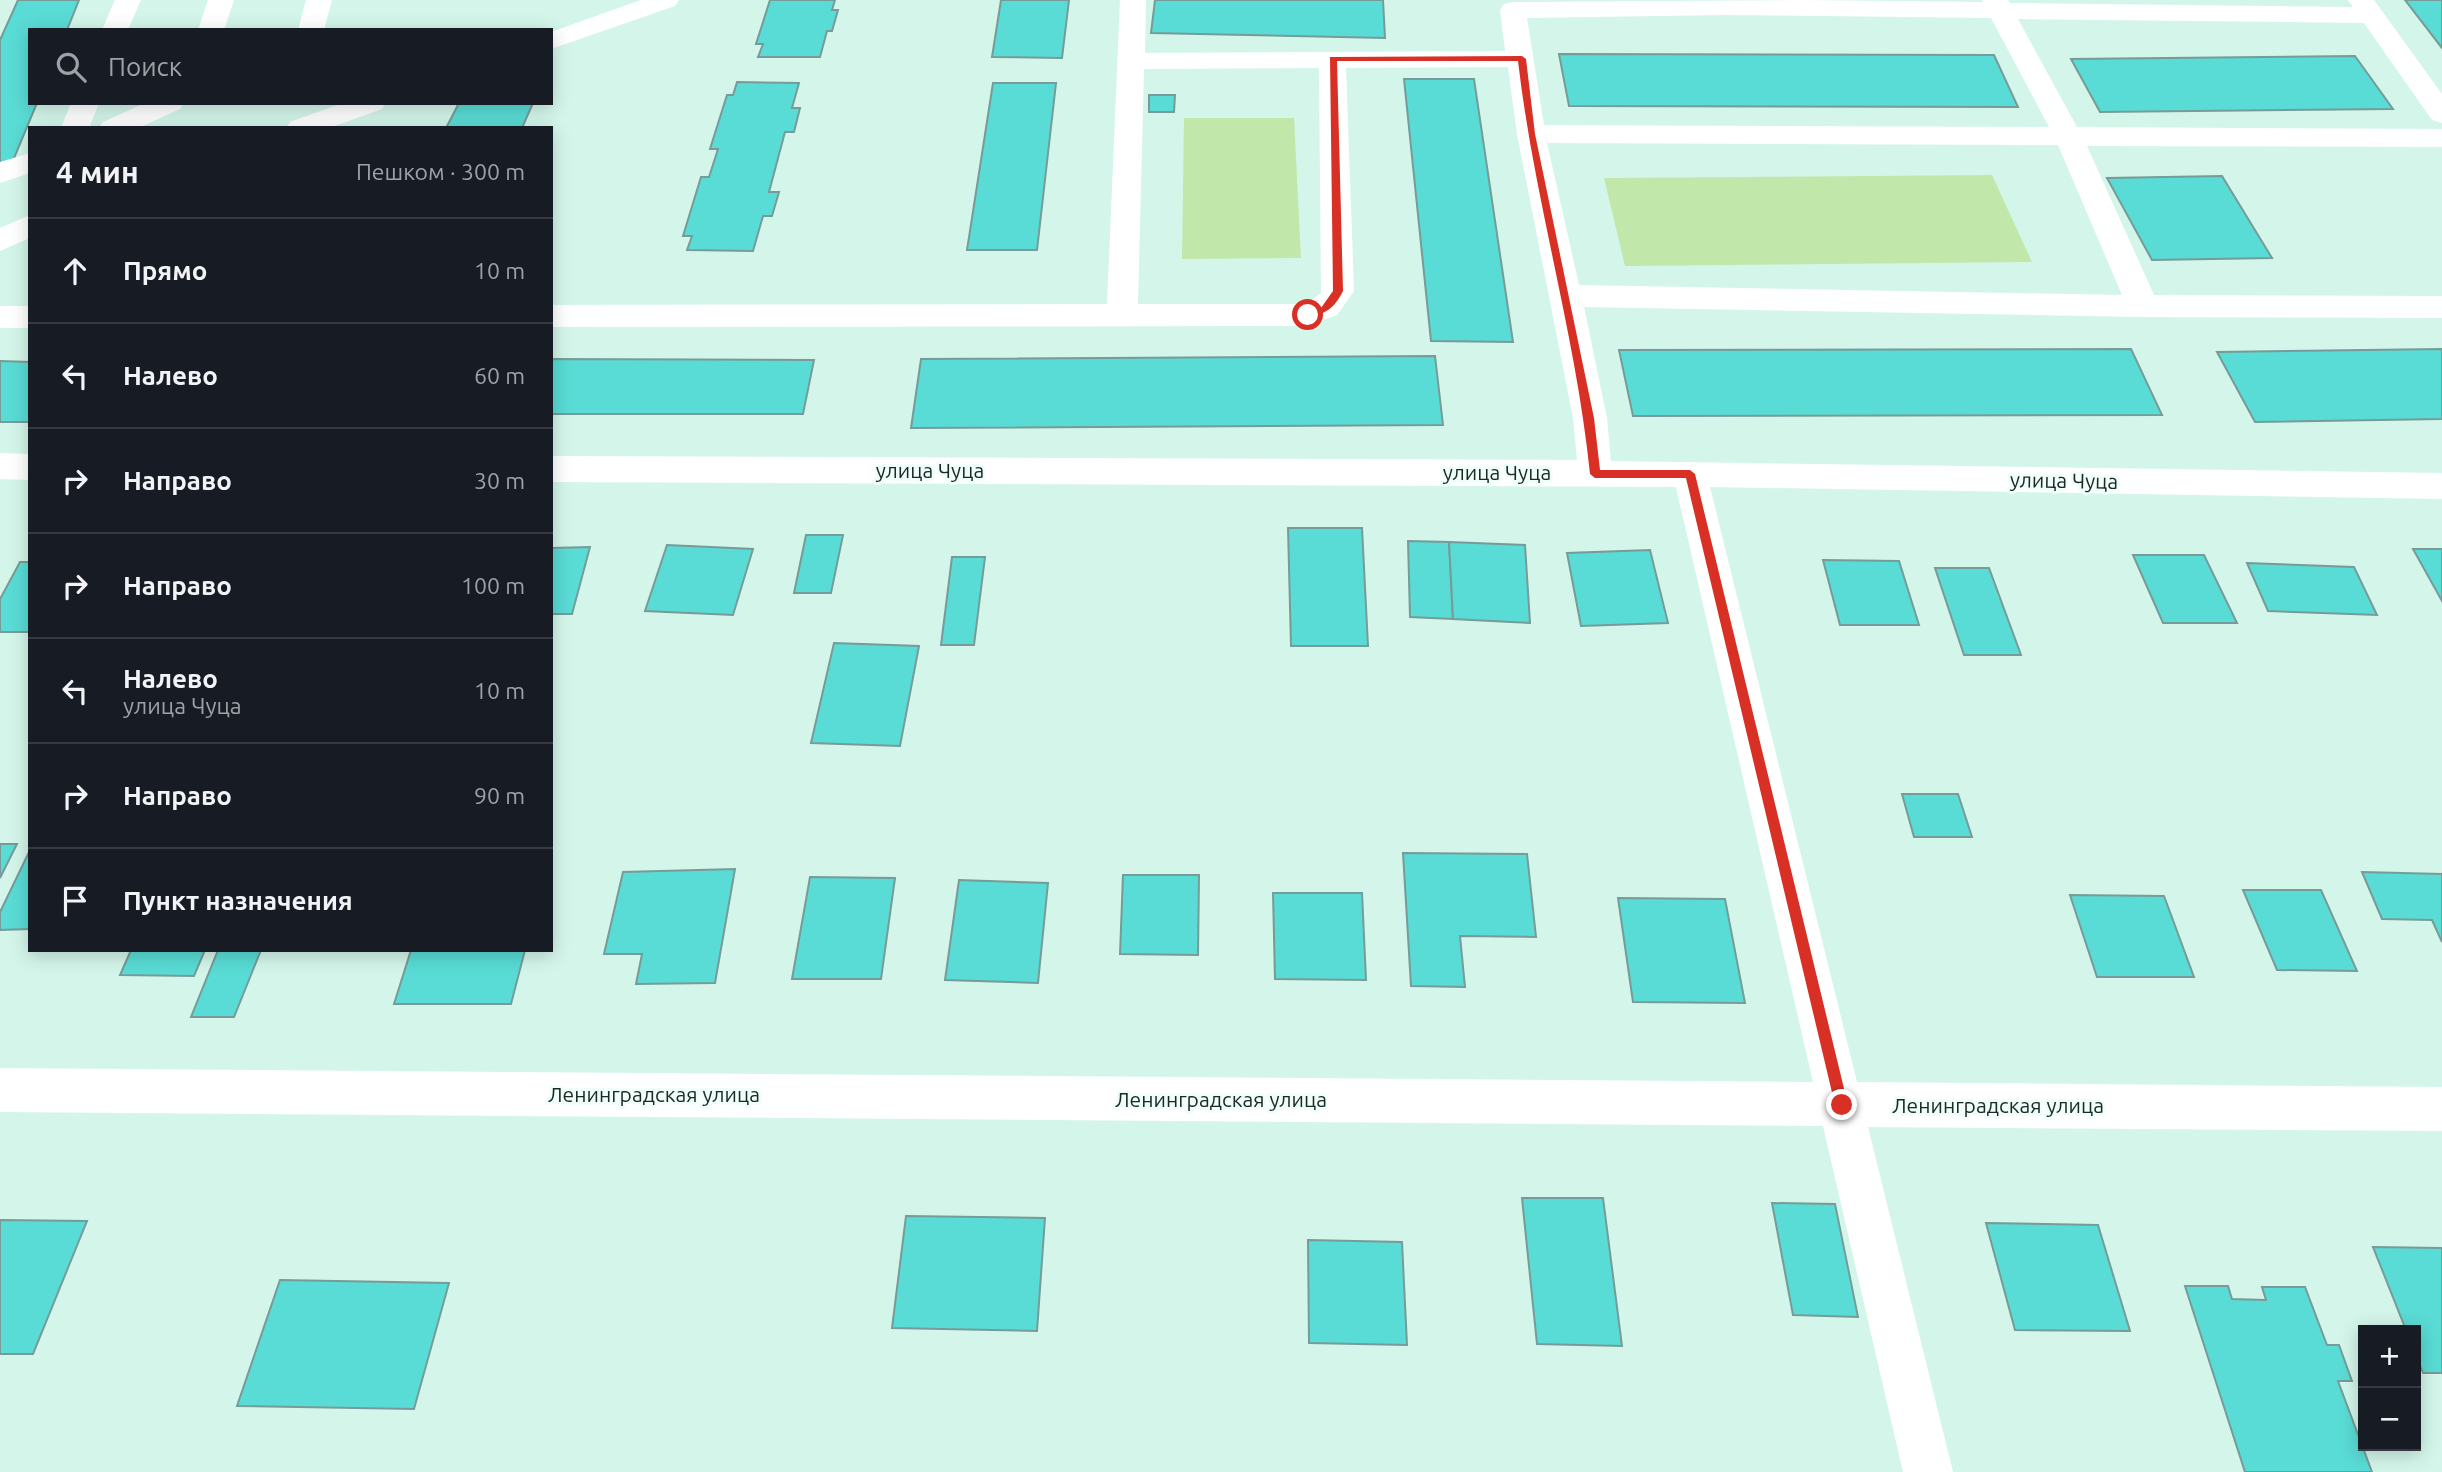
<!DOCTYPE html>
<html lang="ru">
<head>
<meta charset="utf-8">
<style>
  :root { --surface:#171b24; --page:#20242c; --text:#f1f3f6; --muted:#9ea1a6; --line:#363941 }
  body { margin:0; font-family:Ubuntu,sans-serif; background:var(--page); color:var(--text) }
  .controls { position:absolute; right:21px; bottom:21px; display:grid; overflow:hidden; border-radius:0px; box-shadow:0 4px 18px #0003 }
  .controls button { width:63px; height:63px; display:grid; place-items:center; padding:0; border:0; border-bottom:2px solid var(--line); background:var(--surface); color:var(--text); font:35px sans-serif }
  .stop { position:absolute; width:21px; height:21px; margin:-16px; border:5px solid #d93025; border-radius:50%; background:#fff }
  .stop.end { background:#d93025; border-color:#fff; box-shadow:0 2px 7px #0008 }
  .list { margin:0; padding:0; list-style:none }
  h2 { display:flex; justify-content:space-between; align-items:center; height:91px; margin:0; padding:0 28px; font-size:30px }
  h2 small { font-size:23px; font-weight:400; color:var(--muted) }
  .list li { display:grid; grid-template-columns:46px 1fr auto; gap:21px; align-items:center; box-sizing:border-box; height:105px; padding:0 28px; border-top:2px solid var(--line) }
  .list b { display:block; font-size:26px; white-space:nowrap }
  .list p { margin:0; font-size:23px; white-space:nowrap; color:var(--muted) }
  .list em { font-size:23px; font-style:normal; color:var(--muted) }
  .icon { flex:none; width:38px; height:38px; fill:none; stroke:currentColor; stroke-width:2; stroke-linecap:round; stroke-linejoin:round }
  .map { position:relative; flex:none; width:2442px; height:1472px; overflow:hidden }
  .search { position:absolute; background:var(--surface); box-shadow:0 4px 18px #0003; left:28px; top:28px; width:525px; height:77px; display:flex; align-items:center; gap:18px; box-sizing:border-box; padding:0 24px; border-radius:0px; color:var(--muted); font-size:26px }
  .panel { position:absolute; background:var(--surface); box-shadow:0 4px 18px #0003; left:28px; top:126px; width:525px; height:826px; border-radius:0px }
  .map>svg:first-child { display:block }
</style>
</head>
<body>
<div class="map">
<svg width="2442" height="1472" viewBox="0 0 2442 1472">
  <rect width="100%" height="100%" fill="#d4f6ea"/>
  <g fill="#c2e7aa">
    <path d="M1184 118H1294L1301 258 1182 259Z"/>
    <path d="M1992 175 2032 262 1625 266 1604 178Z"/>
  </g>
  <g fill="#59dcd5" stroke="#779b98" stroke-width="2">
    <path d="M18 0H79L67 30H30V103H37L12 163 0 165V40Z"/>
    <path d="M770 0H835L832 10H838L832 31H827L820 57H758L763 44H756Z"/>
    <path d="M1001 0H1069L1062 58 992 57Z"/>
    <path d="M1155 0H1383L1385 38 1151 33Z"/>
    <path d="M2405 0H2442V48Z"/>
    <path d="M1559 54 1994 55 2018 107 1569 106Z"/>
    <path d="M2355 56 2393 109 2100 112 2071 59Z"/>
    <path d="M1404 79H1474L1513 342 1431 341Z"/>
    <path d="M737 82 799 83 792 108H800L794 132H785L769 192H779L772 216H763L753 251 687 250 692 236H683L701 177H709L718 149H710L727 95H733Z"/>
    <path d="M993 83H1056L1037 250H967Z"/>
    <path d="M1149 95H1175L1174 112H1149Z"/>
    <path d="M459 103H533L522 128H446Z"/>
    <path d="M2222 176 2272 258 2152 260 2107 178Z"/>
    <path d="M2131 349 2162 415 1633 416 1619 350Z"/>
    <path d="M2442 349V419L2255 422 2217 352Z"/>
    <path d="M1435 356 1443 425 911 428 921 359Z"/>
    <path d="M551 359 814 360 803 414H551Z"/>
    <path d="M0 361 30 362V422H0Z"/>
    <path d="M1288 528H1362L1368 646H1291Z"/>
    <path d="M806 535H843L831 593H794Z"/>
    <path d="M1408 541 1449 542 1453 619 1410 617Z"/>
    <path d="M1449 542 1525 545 1530 623 1453 619Z"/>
    <path d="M667 545 753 549 733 615 645 611Z"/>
    <path d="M590 547 572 614H551V548Z"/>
    <path d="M2413 549H2442V601Z"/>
    <path d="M1650 550 1668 623 1581 626 1567 553Z"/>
    <path d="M2133 555H2204L2237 623H2163Z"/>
    <path d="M952 557H985L974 645H941Z"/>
    <path d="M1823 560 1899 561 1919 625H1840Z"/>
    <path d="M20 562H30V632H0V599Z"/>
    <path d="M2247 563 2354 567 2377 615 2268 611Z"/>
    <path d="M1935 568H1989L2021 655H1964Z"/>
    <path d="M834 643 919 646 900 746 811 743Z"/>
    <path d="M1902 794H1958L1972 837H1914Z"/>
    <path d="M0 844H17L0 878Z"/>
    <path d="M30 850V929L0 930V912Z"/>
    <path d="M1403 853 1527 854 1536 937 1460 936 1465 987 1411 986Z"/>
    <path d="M735 869 715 983 636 984 642 954H604L623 872Z"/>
    <path d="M2362 872 2442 874V942L2432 920 2382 919Z"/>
    <path d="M1123 875H1199L1198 955 1120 954Z"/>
    <path d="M810 877 895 878 881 979H792Z"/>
    <path d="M959 880 1048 883 1038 983 945 980Z"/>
    <path d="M2243 890H2321L2357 971 2277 970Z"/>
    <path d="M1273 893H1362L1366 980 1275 979Z"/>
    <path d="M2070 895 2164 896 2194 977H2097Z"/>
    <path d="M1618 898 1725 899 1745 1003 1633 1002Z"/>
    <path d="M131 950H205L194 976 120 975Z"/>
    <path d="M218 950H261L234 1017H191Z"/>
    <path d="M411 950H525L511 1004H394Z"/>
    <path d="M1522 1198H1603L1622 1346 1537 1344Z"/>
    <path d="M1772 1203 1835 1204 1858 1317 1793 1315Z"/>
    <path d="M906 1216 1045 1218 1037 1331 892 1328Z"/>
    <path d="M0 1220 87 1221 33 1354H0Z"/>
    <path d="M1986 1223 2098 1225 2130 1331 2015 1330Z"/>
    <path d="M1308 1240 1402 1242 1407 1345 1309 1343Z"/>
    <path d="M2373 1247 2442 1248V1373H2423L2416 1355V1330H2406Z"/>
    <path d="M280 1280 449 1283 414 1409 237 1406Z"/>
    <path d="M2185 1286H2228L2232 1299 2266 1300 2262 1287H2305L2327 1345H2339L2352 1381H2338L2372 1472H2245Z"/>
  </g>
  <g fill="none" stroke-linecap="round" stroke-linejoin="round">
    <g fill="#fff" fill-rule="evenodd">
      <path d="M115 0H141L128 30H102Z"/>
      <path d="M208 0H234L224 30H198Z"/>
      <path d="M306 0H332L324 30H298Z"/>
      <path d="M641 0H679L675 6 551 49V32Z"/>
      <path d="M1120 0H1146L1145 53 1505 51 1500 10 1504 4 1513 2 1800 0 1983 2 1982 0H2008L2010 3 2353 7 2348 0H2374L2442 94V123L2432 120 2364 23 2018 19 2077 127 2442 129V147L2087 146 2154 295 2442 296V318L2143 317 1584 307 1607 418 1611 461 2442 473V499L1710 487 1857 1082 2442 1087V1131L1868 1127 1953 1472H1903L1823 1126 0 1112V1068L1813 1082 1676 487 551 482V456L1577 460 1573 418 1517 134 1508 67 1346 68 1354 291 1337 315 1308 326 551 327V305L1107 304ZM1725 15 1991 18 2049 127 1544 125 1527 18ZM1319 68 1321 293 1306 304H1138L1144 69ZM1547 143 2058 145 2122 295 1579 285Z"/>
      <path d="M71 103H99L89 128H61Z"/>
      <path d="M145 103H184L180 109 138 128H99L103 122Z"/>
      <path d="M343 103H386L382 109 329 128H286L290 122Z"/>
      <path d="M30 153V173L0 183V162Z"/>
      <path d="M30 215V238L0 251V228Z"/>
      <rect x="0" y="306" width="30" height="22"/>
      <path d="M0 453 30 454V480L0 479Z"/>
    </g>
  </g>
  <path fill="#d93025" d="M1522 56 1526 59 1535 134 1594 418 1600 470H1690L1695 474 1848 1105 1842 1111 1835 1105 1686 478H1595L1590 474C1576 335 1534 200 1518 61H1337L1343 291C1334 309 1326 313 1308 318L1304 315 1321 308 1333 291 1330 57Z"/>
  <g text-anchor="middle" stroke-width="6" stroke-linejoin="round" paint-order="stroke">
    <g font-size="21" fill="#1b2823" stroke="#f0fef9">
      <text x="930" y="478">улица Чуца</text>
      <text x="1497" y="480">улица Чуца</text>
      <text transform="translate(2064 481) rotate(1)" y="7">улица Чуца</text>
      <text x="654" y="1102">Ленинградская улица</text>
      <text x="1221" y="1107">Ленинградская улица</text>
      <text x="1998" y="1113">Ленинградская улица</text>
    </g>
  </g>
</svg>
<div class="controls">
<button>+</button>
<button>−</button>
</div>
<div class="stop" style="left:1308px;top:315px"></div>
<div class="stop end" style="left:1842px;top:1105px"></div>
<div class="search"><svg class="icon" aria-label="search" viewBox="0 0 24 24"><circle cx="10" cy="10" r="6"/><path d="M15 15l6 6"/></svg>Поиск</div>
<section class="panel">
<h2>4 мин<small>Пешком · 300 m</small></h2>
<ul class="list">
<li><svg class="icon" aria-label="ahead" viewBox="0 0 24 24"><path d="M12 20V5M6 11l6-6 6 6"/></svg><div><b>Прямо</b></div><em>10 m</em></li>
<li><svg class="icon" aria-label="left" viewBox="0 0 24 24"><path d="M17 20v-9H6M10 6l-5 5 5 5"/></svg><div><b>Налево</b></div><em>60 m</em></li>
<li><svg class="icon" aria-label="right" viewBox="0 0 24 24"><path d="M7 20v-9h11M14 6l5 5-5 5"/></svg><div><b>Направо</b></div><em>30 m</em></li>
<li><svg class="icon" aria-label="right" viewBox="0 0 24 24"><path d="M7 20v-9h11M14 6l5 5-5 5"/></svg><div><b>Направо</b></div><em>100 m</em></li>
<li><svg class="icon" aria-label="left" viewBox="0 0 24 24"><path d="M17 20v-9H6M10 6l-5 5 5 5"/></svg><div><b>Налево</b><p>улица Чуца</p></div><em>10 m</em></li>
<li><svg class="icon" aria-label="right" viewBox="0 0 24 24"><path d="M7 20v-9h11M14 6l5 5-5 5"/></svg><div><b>Направо</b></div><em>90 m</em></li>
<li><svg class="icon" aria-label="arrive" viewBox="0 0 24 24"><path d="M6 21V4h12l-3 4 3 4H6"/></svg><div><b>Пункт назначения</b></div></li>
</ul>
</section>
</div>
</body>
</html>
